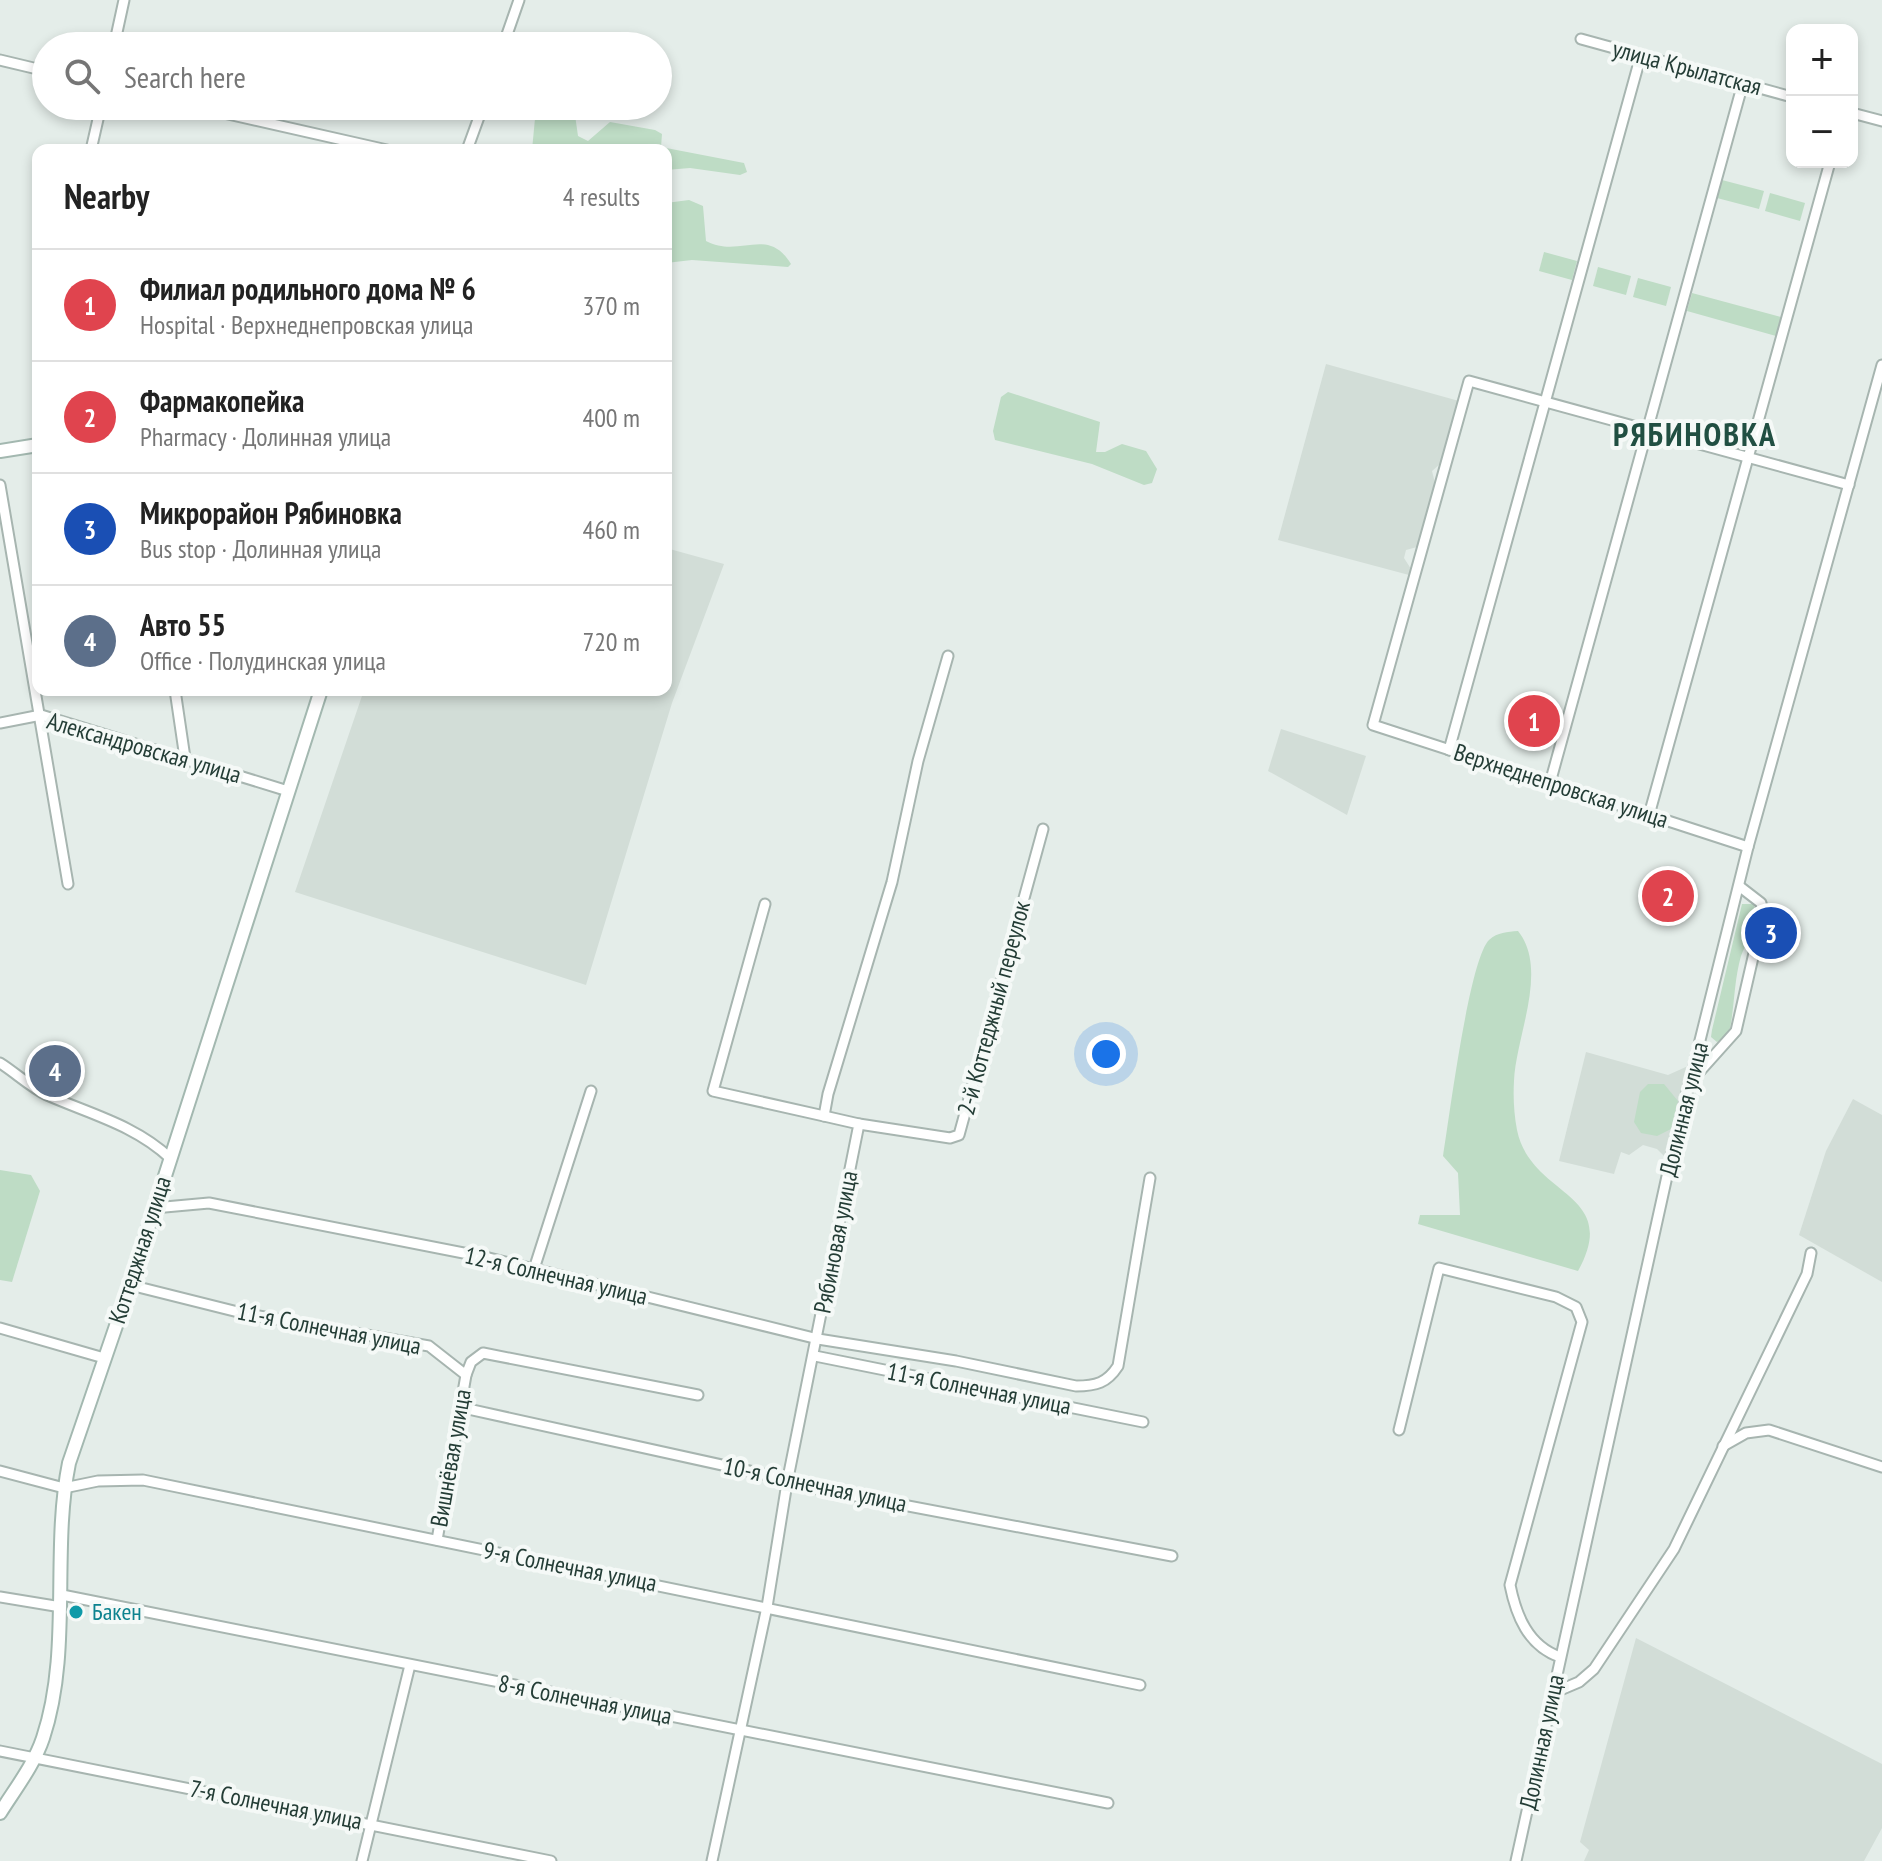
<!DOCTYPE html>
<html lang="en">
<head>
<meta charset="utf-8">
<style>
  :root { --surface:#fff; --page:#f6f6f6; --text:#222; --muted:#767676; --line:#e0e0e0; --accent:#7c4d40 }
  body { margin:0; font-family:"PT Sans Narrow",sans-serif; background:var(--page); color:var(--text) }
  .controls { position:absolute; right:24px; top:24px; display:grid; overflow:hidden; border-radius:16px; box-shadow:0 4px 12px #0003 }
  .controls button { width:72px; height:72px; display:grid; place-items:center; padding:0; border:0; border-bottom:2px solid var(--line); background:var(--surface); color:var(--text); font:40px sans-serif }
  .you { position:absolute; left:1106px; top:1054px; width:28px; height:28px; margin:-20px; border:6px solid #fff; border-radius:50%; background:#1a73e8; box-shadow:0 0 0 12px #1a73e833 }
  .badge { display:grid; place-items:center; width:52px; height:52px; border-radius:50%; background:var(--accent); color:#fff; font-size:26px; font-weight:700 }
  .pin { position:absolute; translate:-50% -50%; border:4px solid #fff; box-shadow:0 2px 8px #0006 }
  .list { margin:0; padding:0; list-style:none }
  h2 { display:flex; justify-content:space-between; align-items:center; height:104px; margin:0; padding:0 32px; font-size:34px }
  h2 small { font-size:26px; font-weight:400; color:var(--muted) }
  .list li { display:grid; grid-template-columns:52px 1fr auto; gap:24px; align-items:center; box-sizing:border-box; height:112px; padding:0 32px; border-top:2px solid var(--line) }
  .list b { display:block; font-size:30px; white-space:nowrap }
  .list p { margin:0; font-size:26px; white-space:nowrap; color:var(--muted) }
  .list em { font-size:26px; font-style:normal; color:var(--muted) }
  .icon { flex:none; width:44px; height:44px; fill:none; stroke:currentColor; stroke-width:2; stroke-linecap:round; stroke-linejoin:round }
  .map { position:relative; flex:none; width:1882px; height:1861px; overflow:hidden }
  .search { position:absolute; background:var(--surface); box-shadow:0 4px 12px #0003; left:32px; top:32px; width:640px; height:88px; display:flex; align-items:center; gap:20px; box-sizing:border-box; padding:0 28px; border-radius:44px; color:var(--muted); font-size:30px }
  .panel { position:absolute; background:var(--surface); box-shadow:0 4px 12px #0003; left:32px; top:144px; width:640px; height:552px; border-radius:16px }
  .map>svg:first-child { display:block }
</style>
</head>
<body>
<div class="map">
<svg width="1882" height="1861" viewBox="0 0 1882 1861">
  <rect width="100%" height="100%" fill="#e4ede9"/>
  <g fill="#d2ddd7">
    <path d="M1326 364 1459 401 1440 464 1432 471 1435 483 1417 547 1406 550 1404 558 1411 569 1409 575 1278 540Z"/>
    <path d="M666 548 724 564 672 703 586 985 295 892 364 690H666Z"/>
    <path d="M1281 729 1366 756 1347 815 1268 771Z"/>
    <path d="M1586 1052 1668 1075 1688 1066 1665 1157 1657 1149 1643 1145 1629 1155 1621 1152 1614 1174 1559 1161Z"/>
    <path d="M1853 1099 1882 1115V1282L1799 1235 1826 1151Z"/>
    <path d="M1636 1638 1882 1764V1828L1864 1861H1584L1589 1850 1580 1842Z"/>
  </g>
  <g fill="#bedcc5">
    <path d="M568 106 574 108 578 136 588 141 610 122 655 130 662 134 661 147 744 163 747 172 740 175 690 168 666 170V150H532L536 108Z"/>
    <path d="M1722 180 1764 191 1759 209 1717 198Z"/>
    <path d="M1770 193 1805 203 1800 221 1765 211Z"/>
    <path d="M689 200 703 206 706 241C740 259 767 225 791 264L788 267 692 260 666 263V203Z"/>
    <path d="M1544 252 1577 261 1572 280 1539 271Z"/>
    <path d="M1598 267 1631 276 1626 295 1593 286Z"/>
    <path d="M1638 278 1671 287 1666 306 1633 297Z"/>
    <path d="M1692 293 1781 317 1776 336 1687 311Z"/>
    <path d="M1008 392 1100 422 1096 452H1105L1122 444 1146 451 1157 469 1152 483 1144 485 1092 464 995 440 993 431 1001 397Z"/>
    <path d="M1742 904H1753C1764 921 1747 939 1741 956 1733 984 1735 1012 1728 1036L1717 1042 1711 1037 1712 1030Z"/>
    <path d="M1518 931C1549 970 1516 1035 1514 1081 1513 1097 1514 1114 1517 1130 1531 1198 1622 1191 1578 1271L1418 1224 1420 1215H1460L1458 1173 1443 1156C1449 1120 1469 960 1489 940 1498 932 1507 932 1518 931Z"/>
    <path d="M1648 1084H1664L1678 1101 1671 1129 1657 1136 1641 1133 1634 1122 1640 1092Z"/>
    <path d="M0 1170 31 1175 40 1191 12 1282 0 1280Z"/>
  </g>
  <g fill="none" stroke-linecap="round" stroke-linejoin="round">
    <defs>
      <g id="street">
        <path d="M1581 39 1792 97"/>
        <path d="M114 46 124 0"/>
        <path d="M503 46 519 0"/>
        <path d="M0 60 46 71"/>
        <path d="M193 106 387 150"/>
        <path d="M1852 113 1882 121"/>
        <path d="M91 150 101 106"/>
        <path d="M467 150 483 106"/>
        <path d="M0 485 68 884"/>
        <path d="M175 690 185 758"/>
        <path d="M0 723 41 715 288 791"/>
        <path d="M1449 750 1641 55"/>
        <path d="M1550 783 1743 83"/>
        <path d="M1649 815 1830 162"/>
        <path d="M1748 847 1373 725 1469 381 1849 485"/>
        <path d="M765 904 713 1091 824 1116"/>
        <path d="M0 1063C16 1073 30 1087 47 1095 90 1114 135 1125 170 1158"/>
        <path d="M1693 1079 1736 1031 1763 914 1761 903 1739 886"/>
        <path d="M859 1124 950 1138 959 1135 1043 829"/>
        <path d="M154 1208 209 1203 489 1258 818 1339 956 1361 1076 1386C1096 1386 1107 1383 1118 1366L1150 1178"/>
        <path d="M534 1269 591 1091"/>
        <path d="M130 1285 242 1313 429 1346 466 1375 471 1362 483 1353 698 1395"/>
        <path d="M0 1328 104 1358"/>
        <path d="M815 1356 1143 1422"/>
        <path d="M459 1407 772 1476 787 1483 1172 1556"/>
        <path d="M1399 1430 1439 1268 1556 1297 1576 1307 1582 1322 1510 1585C1516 1615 1528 1646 1560 1657"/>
        <path d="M1723 1446 1746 1433 1769 1430 1882 1467"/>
        <path d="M0 1471 64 1488 98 1481 143 1480 1140 1685"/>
        <path d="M437 1540 466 1375"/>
        <path d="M62 1595 1108 1803"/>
        <path d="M0 1597 61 1607"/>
        <path d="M1553 1693 1579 1682 1594 1669 1674 1549 1807 1274 1811 1253"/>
        <path d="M0 1751 551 1861"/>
        <path d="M362 1861 410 1665"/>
        <path d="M712 1861 767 1607 787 1483 859 1124 824 1116 828 1094 892 882 918 761 948 656"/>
        <path d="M1516 1861 1673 1149 1748 847 1882 365"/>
      </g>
      <g id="secondary">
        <path d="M0 451 38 445"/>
        <path d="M0 1813C15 1789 34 1765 43 1738 72 1651 51 1552 69 1463L130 1285 321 690"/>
      </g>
    </defs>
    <use href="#street" stroke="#a7b5b0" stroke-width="13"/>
    <use href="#secondary" stroke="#a3b8b0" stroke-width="16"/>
    <use href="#street" stroke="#fff" stroke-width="9"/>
    <use href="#secondary" stroke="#fff" stroke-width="12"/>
  </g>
  <circle fill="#0f9aa8" stroke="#f5f9f7" stroke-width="3" cx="76" cy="1612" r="8"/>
  <g text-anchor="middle" stroke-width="8" stroke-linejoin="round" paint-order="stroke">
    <g font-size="24" fill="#243d36" stroke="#f5f9f7">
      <text transform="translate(1687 68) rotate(15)" y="8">улица Крылатская</text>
      <text transform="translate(144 748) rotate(16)" y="8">Александровская улица</text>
      <text transform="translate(1561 786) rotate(18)" y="8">Верхнеднепровская улица</text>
      <text transform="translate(994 1008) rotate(-75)" y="8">2-й Коттеджный переулок</text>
      <text transform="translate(1684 1109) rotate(-76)" y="8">Долинная улица</text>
      <text transform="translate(836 1242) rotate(-79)" y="8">Рябиновая улица</text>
      <text transform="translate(140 1250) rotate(-72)" y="8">Коттеджная улица</text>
      <text transform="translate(556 1276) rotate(13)" y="8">12-я Солнечная улица</text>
      <text transform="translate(329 1329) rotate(11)" y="8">11-я Солнечная улица</text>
      <text transform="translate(979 1389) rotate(11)" y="8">11-я Солнечная улица</text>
      <text transform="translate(451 1458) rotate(-80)" y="8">Вишнёвая улица</text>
      <text transform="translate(815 1485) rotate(12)" y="8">10-я Солнечная улица</text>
      <text transform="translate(570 1567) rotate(11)" y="8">9-я Солнечная улица</text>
      <text transform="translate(585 1700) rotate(11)" y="8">8-я Солнечная улица</text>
      <text transform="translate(1542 1742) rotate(-78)" y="8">Долинная улица</text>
      <text transform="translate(276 1805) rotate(11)" y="8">7-я Солнечная улица</text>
    </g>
    <g font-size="24" fill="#0d838f" stroke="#f5f9f7" text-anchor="start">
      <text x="92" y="1620">Бакен</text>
    </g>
    <g font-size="32" font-weight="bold" letter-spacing="2" fill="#214f42" stroke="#f5f9f7">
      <text x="1695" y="446">РЯБИНОВКА</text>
    </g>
  </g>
</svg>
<div class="controls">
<button>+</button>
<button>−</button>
</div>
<div class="you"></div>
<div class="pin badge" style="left:1534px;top:721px;background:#e0444e">1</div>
<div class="pin badge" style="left:1668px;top:896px;background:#e0444e">2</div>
<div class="pin badge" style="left:1771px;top:933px;background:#1a4fb4">3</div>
<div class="pin badge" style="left:55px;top:1071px;background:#5c6f8a">4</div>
<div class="search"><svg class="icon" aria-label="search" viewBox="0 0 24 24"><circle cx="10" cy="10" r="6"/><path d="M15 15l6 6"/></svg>Search here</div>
<section class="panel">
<h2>Nearby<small>4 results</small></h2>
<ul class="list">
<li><span class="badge" style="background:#e0444e">1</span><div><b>Филиал родильного дома № 6</b><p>Hospital · Верхнеднепровская улица</p></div><em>370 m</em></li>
<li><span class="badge" style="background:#e0444e">2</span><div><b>Фармакопейка</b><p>Pharmacy · Долинная улица</p></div><em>400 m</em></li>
<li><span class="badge" style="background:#1a4fb4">3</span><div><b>Микрорайон Рябиновка</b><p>Bus stop · Долинная улица</p></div><em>460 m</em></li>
<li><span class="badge" style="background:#5c6f8a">4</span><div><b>Авто 55</b><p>Office · Полудинская улица</p></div><em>720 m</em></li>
</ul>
</section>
</div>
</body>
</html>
